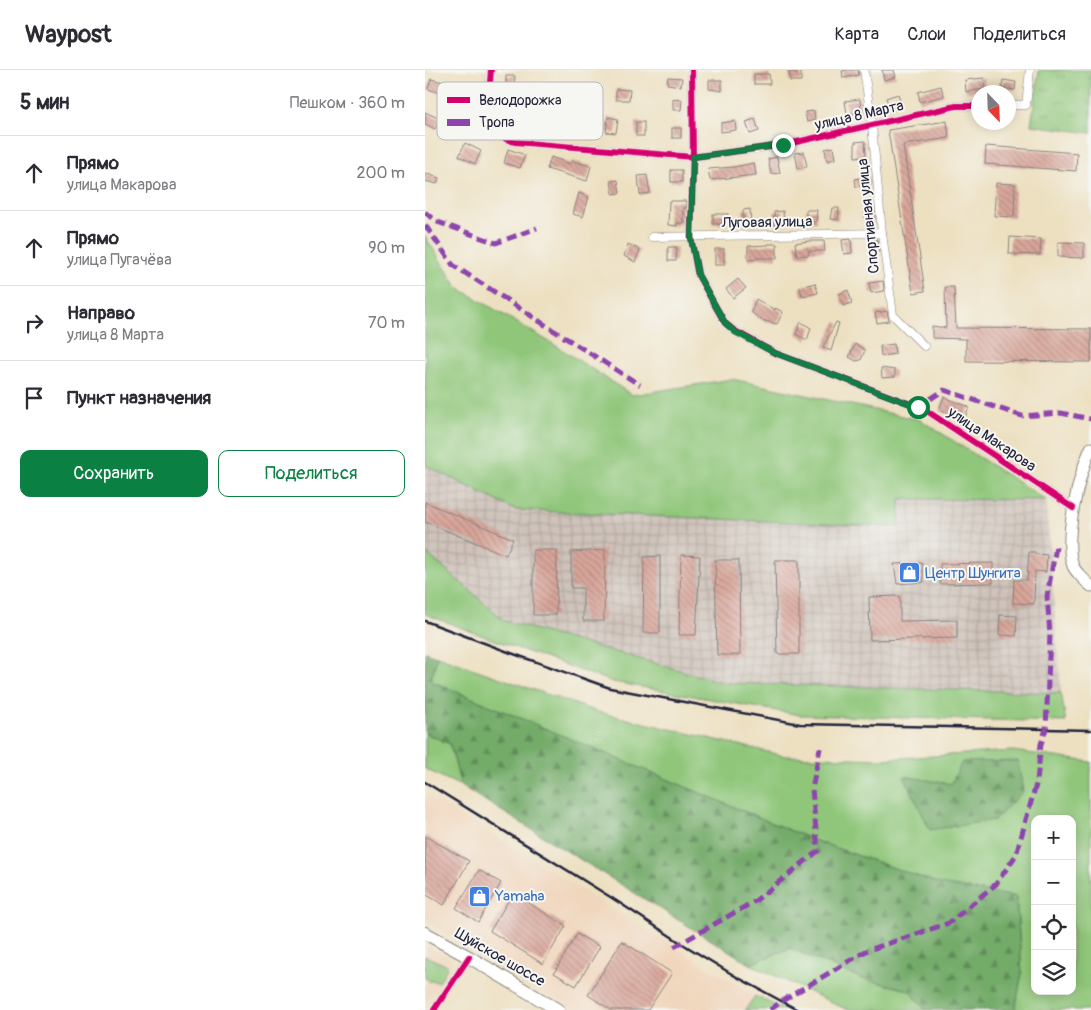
<!DOCTYPE html>
<html lang="ru">
<head>
<meta charset="utf-8">
<style>
  :root { --surface:#fff; --page:#f2f2f3; --text:#2b2b33; --muted:#7c7c81; --line:#e1e1e2; --accent:#0b8043 }
  body { margin:0; font-family:Pangolin,sans-serif; background:var(--page); color:var(--text) }
  .controls { position:absolute; right:15px; bottom:15px; display:grid; overflow:hidden; border-radius:10px; box-shadow:0 2px 12px #0003 }
  .controls button { width:45px; height:45px; display:grid; place-items:center; padding:0; border:0; border-bottom:1px solid var(--line); background:var(--surface); color:var(--text); font:25px sans-serif }
  .compass { position:absolute; left:546px; top:15px; width:45px; height:45px; border-radius:50%; background:var(--surface); box-shadow:0 2px 12px #0003; rotate:157deg }
  .stop { position:absolute; width:15px; height:15px; margin:-11px; border:4px solid #0b8043; border-radius:50%; background:#fff }
  .stop.end { background:#0b8043; border-color:#fff; box-shadow:0 1px 5px #0008 }
  .list { margin:0; padding:0; list-style:none }
  h2 { display:flex; justify-content:space-between; align-items:center; height:65px; margin:0; padding:0 20px; font-size:21px }
  h2 small { font-size:16px; font-weight:400; color:var(--muted) }
  .list li { display:grid; grid-template-columns:32px 1fr auto; gap:15px; align-items:center; box-sizing:border-box; height:75px; padding:0 20px; border-top:1px solid var(--line) }
  .list b { display:block; font-size:19px; white-space:nowrap }
  .list p { margin:0; font-size:16px; white-space:nowrap; color:var(--muted) }
  .list em { font-size:16px; font-style:normal; color:var(--muted) }
  .actions { display:flex; gap:10px; padding:15px 20px }
  .actions a { flex:1; padding:11px 0; border:1px solid var(--accent); border-radius:10px; text-align:center; font-size:18px; color:var(--accent) }
  .actions .main { background:var(--accent); color:#fff }
  .icon { flex:none; width:28px; height:28px; fill:none; stroke:currentColor; stroke-width:2; stroke-linecap:round; stroke-linejoin:round }
  .map { position:relative; flex:none; width:666px; height:940px; overflow:hidden }
  header { display:flex; align-items:center; gap:30px; box-sizing:border-box; height:70px; padding:0 25px; background:var(--surface); border-bottom:1px solid var(--line) }
  header strong { font-size:24px }
  nav { display:flex; gap:28px; margin-inline-start:auto; font-size:18px }
  main { display:flex }
  aside { flex:1; background:var(--surface) }
  .map>svg:first-child { display:block }
</style>
</head>
<body>
<header>
<strong>Waypost</strong>
<nav><a>Карта</a><a>Слои</a><a>Поделиться</a></nav>
</header>
<main>
<aside>
<h2>5 мин<small>Пешком · 360 m</small></h2>
<ul class="list">
<li><svg class="icon" aria-label="ahead" viewBox="0 0 24 24"><path d="M12 20V5M6 11l6-6 6 6"/></svg><div><b>Прямо</b><p>улица Макарова</p></div><em>200 m</em></li>
<li><svg class="icon" aria-label="ahead" viewBox="0 0 24 24"><path d="M12 20V5M6 11l6-6 6 6"/></svg><div><b>Прямо</b><p>улица Пугачёва</p></div><em>90 m</em></li>
<li><svg class="icon" aria-label="right" viewBox="0 0 24 24"><path d="M7 20v-9h11M14 6l5 5-5 5"/></svg><div><b>Направо</b><p>улица 8 Марта</p></div><em>70 m</em></li>
<li><svg class="icon" aria-label="arrive" viewBox="0 0 24 24"><path d="M6 21V4h12l-3 4 3 4H6"/></svg><div><b>Пункт назначения</b></div></li>
</ul>
<div class="actions"><a class="main">Сохранить</a><a>Поделиться</a></div>
</aside>
<div class="map">
<svg width="666" height="940" viewBox="0 0 666 940">
  <defs>
    <pattern id="industrial-grid" width="8" height="8" patternUnits="userSpaceOnUse" patternTransform="scale(1.25)"><rect width="8" height="8" fill="#cec2b9"/><path d="M0 4h8M4 0v8" fill="none" stroke="#b1a6a0"/></pattern>
    <pattern id="forest-firs" width="22" height="20" patternUnits="userSpaceOnUse" patternTransform="scale(1.25)"><rect width="22" height="20" fill="#73ab69"/><path d="M5 1l3.5 6h-7zM16 11l3.5 6h-7z" fill="#5e8b58"/></pattern>
    <pattern id="park-tufts" width="24" height="20" patternUnits="userSpaceOnUse" patternTransform="scale(1.25)"><rect width="24" height="20" fill="#8fc679"/><path d="M3 7l-1-3M5 7V3M7 7l1-3M15 17l-1-3M17 17v-4M19 17l1-3" fill="none" stroke="#74a064"/></pattern>
    <pattern id="building-back-hatch" width="6" height="6" patternUnits="userSpaceOnUse" patternTransform="scale(1.25)"><rect width="6" height="6" fill="#d9a69a"/><path d="M-1 5l2 2M0 0l6 6M5-1l2 2" fill="none" stroke="#b0877f"/></pattern>
  </defs>
  <rect width="100%" height="100%" fill="#f6f6f2"/>
  <filter id="ink" filterUnits="userSpaceOnUse"><feTurbulence type="fractalNoise" baseFrequency=".02" numOctaves="2"/><feDisplacementMap in="SourceGraphic" scale="10" xChannelSelector="R" yChannelSelector="G"/><feConvolveMatrix kernelMatrix="1 2 1 2 8 2 1 2 1" color-interpolation-filters="sRGB"/></filter>
  <filter id="wash" filterUnits="userSpaceOnUse"><feTurbulence type="fractalNoise" baseFrequency=".0096" numOctaves="4" result="noise"/><feDisplacementMap in="SourceGraphic" scale="20" xChannelSelector="R" yChannelSelector="G"/><feGaussianBlur stdDeviation="1.12" result="paint"/><feColorMatrix in="noise" values="0 0 0 0 0 0 0 0 0 0 0 0 0 0 0 0 0 1.4 0 .05"/><feComposite in="paint" operator="in"/></filter>
  <g filter="url(#wash)">
    <rect width="100%" height="100%" fill="#ede0c1"/>
    <g fill="#f0d6bc">
      <path d="M0 724 330 926 320 940H145L0 850Z"/>
      <path d="M0 876 27 888 26 898 11 920 0 932V907L4 911 23 897 0 885Z"/>
    </g>
    <path fill="url(#industrial-grid)" d="M0 395 90 440 474 457 475 429 621 430 636 623 300 613 80 551 0 482Z"/>
    <g fill="#8fc679" stroke="#58745a" fill-rule="evenodd">
      <path d="M0 166 32 217 133 277 207 325 307 309 496 350 621 430 475 429 474 457 90 440 0 395Z"/>
      <path d="M0 482 80 551 300 613 636 623 641 652 375 645 188 612 58 566 0 544Z"/>
      <path d="M12 586 173 642 360 686 458 689 588 681 666 692V940H590L597 903 591 827 515 814 388 770 6 611ZM610 749H647V921H610Z"/>
      <path d="M0 663 25 674 36 716 0 699Z"/>
      <path d="M365 878 435 908 484 920 501 940H423L325 894Z"/>
      <path d="M0 886 23 896 14 912 4 911 0 907Z"/>
      <path d="M330 926 360 940H320Z"/>
    </g>
    <g fill="url(#forest-firs)" stroke="#4a6652">
      <path d="M0 582 12 586 6 611 388 770 515 814 591 827 597 903 590 940H501L484 920 435 908 365 878 325 894 36 716 25 674 0 663Z"/>
      <path d="M593 691 598 721 570 750 505 760 479 706 526 714 537 692Z"/>
    </g>
    <path fill="url(#park-tufts)" stroke="#58745a" d="M614 0H666V63L606 55Z"/>
    <g id="blocks">
      <g fill="url(#building-back-hatch)">
        <path d="M421 0H433L434 5 418 8 417 1Z"/>
        <path d="M457 0H469L471 7 459 10Z"/>
        <path d="M364 2H376V11H365Z"/>
        <path d="M329 4H344L345 14H329Z"/>
        <path d="M81 6H90L89 17H81Z"/>
        <path d="M243 7 257 8 256 16 242 14Z"/>
        <path d="M559 8 560 19 541 22 540 10Z"/>
        <path d="M6 9 18 12 15 23 3 19Z"/>
        <path d="M284 10H297V21L284 19Z"/>
        <path d="M578 10 591 12 590 20 577 18Z"/>
        <path d="M139 12 153 14 152 25 138 24Z"/>
        <path d="M516 16 519 26 495 32 493 22Z"/>
        <path d="M191 19 205 20 204 30H191Z"/>
        <path d="M473 24 476 33 465 38 461 28Z"/>
        <path d="M248 29 257 30 256 40H248Z"/>
        <path d="M435 29 436 42 422 44 420 31Z"/>
        <path d="M389 41 390 50 382 52 380 42Z"/>
        <path d="M0 42 15 49 10 59 0 54Z"/>
        <path d="M183 47 193 49 191 63 181 62Z"/>
        <path d="M330 49 334 61 325 64 321 52Z"/>
        <path d="M310 51 311 60 296 62V53Z"/>
        <path d="M522 51 524 68 478 75 500 221 488 223 463 60Z"/>
        <rect x="211" y="52" width="8" height="14"/>
        <rect x="247" y="58" width="9" height="10"/>
        <path d="M440 71 441 86 430 87V72Z"/>
        <path d="M40 73 56 81 50 94 34 86Z"/>
        <path d="M561 76 652 83 651 101 560 94Z"/>
        <path d="M408 77 410 89 402 91 400 79Z"/>
        <path d="M83 79 100 85 95 98 79 93Z"/>
        <path d="M379 82 382 97 373 98 370 83Z"/>
        <path d="M126 87 146 94 147 91 166 96 162 111 122 99Z"/>
        <path d="M352 87 355 103 346 104 343 89Z"/>
        <path d="M329 93 331 105 285 110 283 99 309 97Z"/>
        <rect x="246" y="100" width="11" height="12"/>
        <path d="M0 103 14 108 12 114 0 111Z"/>
        <path d="M222 105 225 123 215 125 213 106Z"/>
        <path d="M444 107 446 114 431 117 430 109Z"/>
        <path d="M193 110 195 123 188 124 186 111Z"/>
        <path d="M571 113 590 114 589 147 569 146Z"/>
        <path d="M154 123 164 127 158 147 148 144Z"/>
        <path d="M244 131H261V138H258V153H252V156L243 155Z"/>
        <path d="M407 138H414L413 150 405 149Z"/>
        <path d="M325 139 326 154 318 155V140Z"/>
        <path d="M449 139 450 149 440 150 439 140Z"/>
        <path d="M381 140H392L391 152H381Z"/>
        <path d="M358 141 359 155H350L349 142Z"/>
        <rect x="288" y="144" width="15" height="10"/>
        <path d="M585 167 616 169 615 185 584 184Z"/>
        <path d="M426 169 427 183 419 184 417 170Z"/>
        <path d="M446 169H452L454 182H447Z"/>
        <path d="M384 171H399L400 181H383L384 185 372 186 370 173Z"/>
        <path d="M633 172 659 173V188L633 187Z"/>
        <path d="M203 174 215 180 210 192 199 186Z"/>
        <path d="M343 174H352V188H331V189L323 190V176L343 175Z"/>
        <path d="M243 177H252L251 191H243Z"/>
        <rect x="290" y="179" width="9" height="16"/>
        <path d="M313 209 321 218 308 228 301 219Z"/>
        <path d="M458 211 459 221 446 223 444 213Z"/>
        <path d="M390 213 393 223 377 226 375 217Z"/>
        <path d="M520 217H529L531 258 666 259V292L541 291V269L507 268V256L521 258Z"/>
        <path d="M423 220 427 233 418 236 414 224Z"/>
        <path d="M331 229 350 240V238L358 242 352 254 336 250 326 242Z"/>
        <path d="M462 241 464 251 452 253 450 243Z"/>
        <path d="M376 252 386 258 382 270 371 264Z"/>
        <path d="M411 252 414 253 406 281 398 277Z"/>
        <path d="M430 274 440 280 436 290 431 291 424 287Z"/>
        <path d="M469 274 470 284 456 286 455 276Z"/>
        <path d="M456 298 470 300V307L457 308Z"/>
        <path d="M519 327 544 337 539 350 514 340Z"/>
        <path d="M0 432 88 469 81 485 0 452Z"/>
        <path d="M108 480H132L131 545H108Z"/>
        <path d="M180 480 179 551H158V518H146V482Z"/>
        <path d="M604 482H610V484L622 485 621 502 610 501 609 534 588 533 589 510H602Z"/>
        <path d="M256 485 275 486 271 565H254Z"/>
        <path d="M235 486V563H218L219 487Z"/>
        <path d="M290 490H314L315 585H292Z"/>
        <path d="M350 490H374V584H352Z"/>
        <path d="M497 493 499 512 472 514 469 494Z"/>
        <path d="M568 493V513L515 514V494Z"/>
        <path d="M475 526V551L532 550V568L445 570 444 527Z"/>
        <path d="M575 545 592 546 591 566 574 565Z"/>
        <path d="M0 766 44 791 19 835 0 824Z"/>
        <path d="M54 800 76 813 53 852 31 838Z"/>
        <path d="M88 823 141 856 118 894 65 861Z"/>
        <path d="M152 864 175 877 151 916 129 903Z"/>
        <path d="M197 871 247 903 223 940H186L163 925Z"/>
      </g>
    </g>
  </g>
  <g filter="url(#ink)">
    <use href="#blocks" fill-opacity="0" stroke="#88817e" stroke-width="1"/>
    <g fill="none" stroke-linecap="round" stroke-linejoin="round">
      <defs>
        <g id="minor">
          <path d="M66 0C65 12 61 50 67 59 72 66 82 70 90 72L268 87 358 75 531 36H554"/>
          <path d="M267 0 268 87 266 167 273 205 300 253 310 261 350 283 499 339 648 438"/>
          <path d="M439 0 447 55 457 163 468 245 499 276"/>
          <path d="M584 35H601L605 0"/>
          <path d="M227 167 457 163"/>
          <path d="M9 940 44 887"/>
        </g>
        <path id="secondary" d="M666 378C654 404 638 469 648 496 650 501 661 512 666 516"/>
        <path id="primary" d="M0 863 44 887 133 940"/>
      </defs>
      <use href="#minor" stroke="#88817e" stroke-width="9"/>
      <use href="#secondary" stroke="#88817e" stroke-width="13"/>
      <use href="#primary" stroke="#88817e" stroke-width="14"/>
      <use href="#minor" stroke="#fff" stroke-width="8"/>
      <use href="#secondary" stroke="#fff" stroke-width="11"/>
      <use href="#primary" stroke="#fff" stroke-width="12"/>
      <g stroke="#22223b" stroke-width="2.5">
        <path d="M0 551 86 583 185 618 375 654 666 660"/>
        <path d="M0 712 187 828 256 873 310 906 373 940"/>
      </g>
      <g stroke="#8e44ad" stroke-width="5" stroke-dasharray="10 5" stroke-linecap="butt">
        <path d="M0 142 10 151 71 173 112 158"/>
        <path d="M0 155 28 195 128 260 215 315"/>
        <path d="M493 337 519 320 597 346 636 343 666 349"/>
        <path d="M249 877 330 831 393 781 387 719 395 678"/>
        <path d="M345 940 357 931 441 881 524 853 571 814 591 785 612 711 616 674 621 659 625 564 622 526 631 477"/>
      </g>
      <defs>
        <g id="cycleway">
          <path d="M66 0C65 12 61 50 67 59 72 66 82 70 90 72L268 87 358 75 531 36H554"/>
          <path d="M267 0 268 87 266 167 273 205 300 253 310 261 350 283 499 339 648 438"/>
          <path d="M9 940 44 887"/>
        </g>
      </defs>
      <use href="#cycleway" stroke="#f6f6f2" stroke-width="9"/>
      <use href="#cycleway" stroke="#d6006c" stroke-width="6"/>
    </g>
  </g>
  <g fill="none" stroke-linecap="round" stroke-linejoin="round" filter="url(#ink)">
    <path stroke="#0b8043" stroke-width="6" d="M358 75 268 87 266 168 273 205 300 253 310 262 350 283 493 337"/>
  </g>
  <defs>
    <symbol id="shop-square" viewBox="-11 -11 22 22"><rect x="-9" y="-9" width="18" height="18" rx="4" fill="#3f7fe0" stroke="#f6f6f2"/><path d="M-5-2.5h2.3a2.7 3.5 0 0 1 5.4 0H5L5.5 6h-11ZM-1.5-2.5h3a1.5 2.3 0 0 0-3 0Z" fill="#fff"/></symbol>
  </defs>
  <g fill-rule="evenodd">
    <use href="#shop-square" x="472" y="490" width="25" height="25"/>
    <use href="#shop-square" x="42" y="814" width="25" height="25"/>
  </g>
  <g text-anchor="middle" stroke-width="4" stroke-linejoin="round" paint-order="stroke">
    <g font-size="15" fill="#22223b" stroke="#f6f6f2">
      <text transform="translate(434 45) rotate(-13)" y="5">улица 8 Марта</text>
      <text transform="translate(443 146) rotate(-96)" y="5">Спортивная улица</text>
      <text transform="translate(342 152) rotate(-1)" y="5">Луговая улица</text>
      <text transform="translate(567 369) rotate(34)" y="5">улица Макарова</text>
      <text transform="translate(75 887) rotate(30)" y="5">Шуйское шоссе</text>
    </g>
    <g font-size="15" fill="#366cbe" stroke="#f6f6f2" text-anchor="start">
      <text x="500" y="508">Центр Шунгита</text>
      <text x="70" y="831">Yamaha</text>
    </g>
  </g>
  <rect x="12" y="12" width="166" height="58" rx="8" fill="#f6f6f2" stroke="#b6b6bb" stroke-width="1"/>
  <rect x="22" y="27" width="23" height="6" fill="#d6006c"/>
  <rect x="22" y="49" width="23" height="7" fill="#8e44ad"/>
  <g font-size="14" fill="#22223b">
    <text x="54" y="35">Велодорожка</text>
    <text x="54" y="57">Тропа</text>
  </g>
</svg>
<div class="controls">
<button>+</button>
<button>−</button>
<button><svg class="icon" aria-label="locate" viewBox="0 0 24 24"><circle cx="12" cy="12" r="6"/><path d="M12 2v4M12 18v4M2 12h4M18 12h4"/></svg></button>
<button><svg class="icon" aria-label="layers" viewBox="0 0 24 24"><path d="M12 4l9 5-9 5-9-5zM3 14l9 5 9-5"/></svg></button>
</div>
<svg class="compass" viewBox="-18 -18 36 36"><path d="M0-13l5 13h-10z" fill="#e53935"/><path d="M0 13l5-13h-10z" fill="#7c7c81"/></svg>
<div class="stop" style="left:493px;top:337px"></div>
<div class="stop end" style="left:358px;top:75px"></div>
</div>
</main>
</body>
</html>
